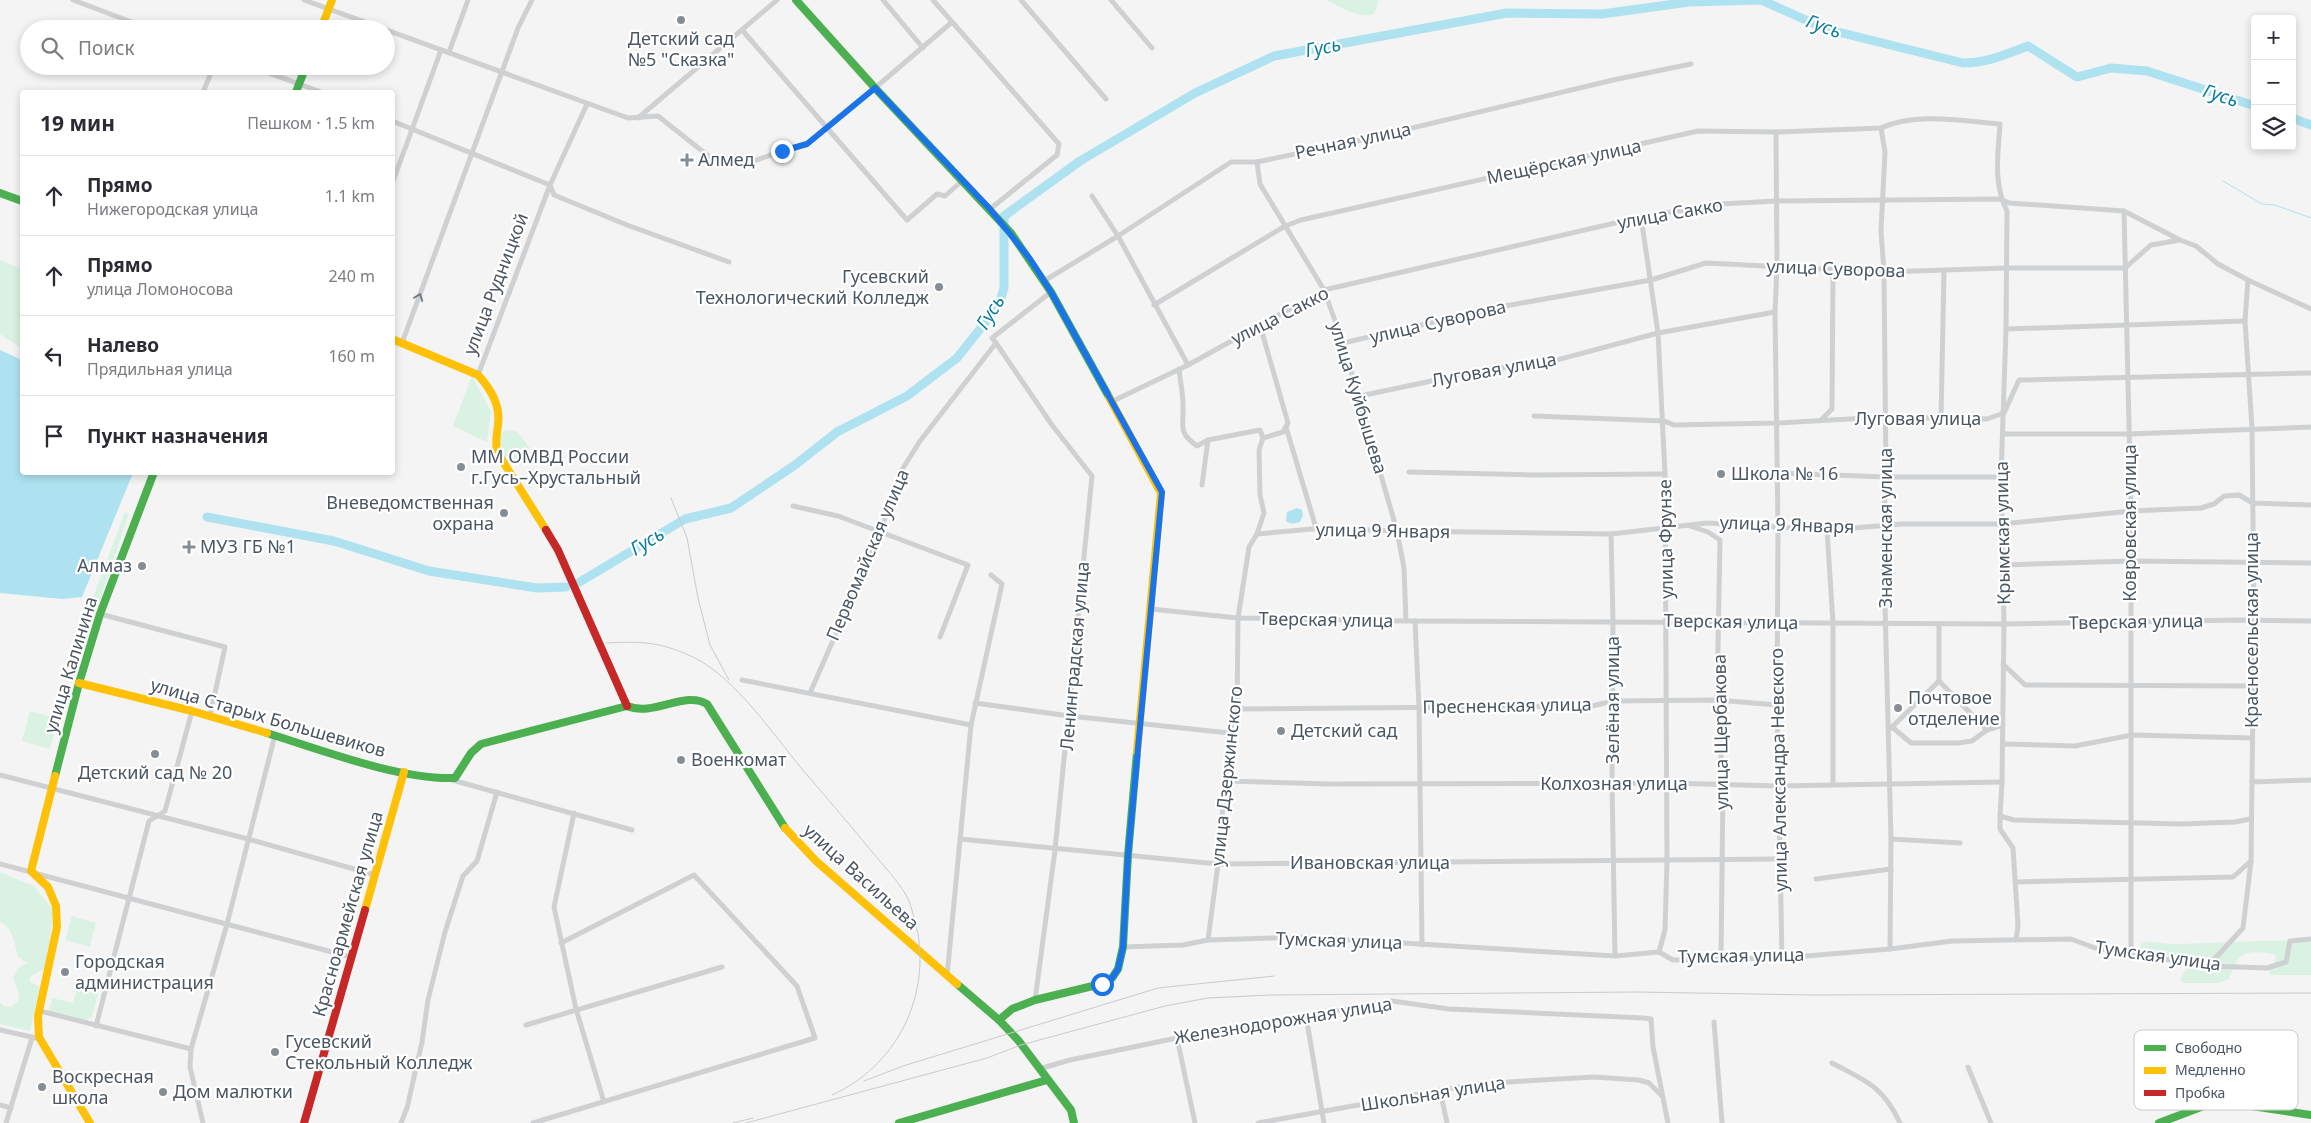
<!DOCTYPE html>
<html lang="ru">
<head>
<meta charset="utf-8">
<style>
  :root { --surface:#fff; --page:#f7f7f7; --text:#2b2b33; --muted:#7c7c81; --line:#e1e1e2 }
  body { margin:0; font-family:"Noto Sans",sans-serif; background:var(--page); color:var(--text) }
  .controls { position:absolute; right:15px; top:15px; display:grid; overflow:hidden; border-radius:5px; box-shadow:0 2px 8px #0003 }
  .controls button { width:45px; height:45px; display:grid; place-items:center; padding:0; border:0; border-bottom:1px solid var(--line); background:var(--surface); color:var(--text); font:25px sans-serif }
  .stop { position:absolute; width:15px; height:15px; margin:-11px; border:4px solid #1a73e8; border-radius:50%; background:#fff }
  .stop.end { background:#1a73e8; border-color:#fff; box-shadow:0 1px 5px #0008 }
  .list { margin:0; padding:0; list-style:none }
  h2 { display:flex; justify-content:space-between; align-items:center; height:65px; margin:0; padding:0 20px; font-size:21px }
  h2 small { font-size:16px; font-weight:400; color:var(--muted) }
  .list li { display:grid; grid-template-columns:32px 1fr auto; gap:15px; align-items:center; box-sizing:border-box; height:80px; padding:0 20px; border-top:1px solid var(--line) }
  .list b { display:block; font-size:19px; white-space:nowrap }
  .list p { margin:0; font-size:16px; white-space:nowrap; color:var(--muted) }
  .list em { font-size:16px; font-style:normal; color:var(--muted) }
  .icon { flex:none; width:28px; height:28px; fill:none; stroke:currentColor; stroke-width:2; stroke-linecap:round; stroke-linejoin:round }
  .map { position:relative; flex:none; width:2311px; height:1123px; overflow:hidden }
  .search { position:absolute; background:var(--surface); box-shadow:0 2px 8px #0003; left:20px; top:20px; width:375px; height:55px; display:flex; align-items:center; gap:12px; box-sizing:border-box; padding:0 18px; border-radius:28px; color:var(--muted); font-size:19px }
  .panel { position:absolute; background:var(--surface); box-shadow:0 2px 8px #0003; left:20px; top:90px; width:375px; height:385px; border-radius:5px }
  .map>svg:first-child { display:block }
</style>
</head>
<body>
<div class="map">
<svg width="2311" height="1123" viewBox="0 0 2311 1123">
  <rect width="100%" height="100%" fill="#f4f4f4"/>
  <g fill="#d9f2e3">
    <path d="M1327 0H1379L1374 14C1361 19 1338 7 1327 0Z"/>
    <path d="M0 260 21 269 22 268V348L0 334Z"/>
    <path d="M472 376 491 412 487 442 453 426Z"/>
    <path d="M506 430 518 432 529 447V457L522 465 507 462 500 443 501 434Z"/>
    <path d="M125 512 129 514 99 602 92 600Z"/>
    <path d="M30 711 58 719 50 749 22 741Z"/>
    <path d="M0 872 34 886 53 910 50 941 44 969 31 976 29 981 40 987 30 1031 0 1024V1002L4 1006 11 1007 18 1002 19 994 13 978 17 969 27 963 18 957C15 945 13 927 0 922Z"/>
    <path d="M72 916 96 923 90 947 65 940Z"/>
    <path d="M2311 940V975H2270L2269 969 2276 960 2275 955C2266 952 2247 950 2240 957 2235 962 2232 972 2229 979L2218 983H2184L2180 980 2187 966 2180 958 2147 954 2140 947 2142 943C2153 940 2165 945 2176 944 2221 943 2266 940 2311 940Z"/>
    <path d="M77 989 98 994 92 1017 86 1020 49 1011 52 998 73 1003Z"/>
  </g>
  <g fill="#aee2f0">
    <path d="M0 350 22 360V472L133 473 82 597 62 599 0 593Z"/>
    <path d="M1297 508 1302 510 1303 515 1300 522C1295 523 1291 525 1286 521L1287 512Z"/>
  </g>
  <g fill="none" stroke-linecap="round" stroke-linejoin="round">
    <path stroke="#aee2f0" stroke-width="1" d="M2223 181 2262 204 2275 205 2311 218"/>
    <g stroke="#aee2f0" stroke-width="9">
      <path d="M2292 118 2311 125"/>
      <path d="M207 517 334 541 429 571 537 588 566 587"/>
      <path d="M578 583 685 519 731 508 795 465 837 432 907 396 957 358 999 305 1004 288V216L1080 161 1195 93 1274 56 1507 13 1602 14 1689 2 1761 0 1826 29 1963 63C1987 63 2007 54 2028 46L2077 77 2111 68 2147 71 2255 106"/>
    </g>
    <g stroke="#ced0d2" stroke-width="5">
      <path d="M73 0 150 29"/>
      <path d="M304 0 628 118 658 116 711 158 727 164H745L782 151 799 147 807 144 875 88 952 22"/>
      <path d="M883 0 923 48"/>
      <path d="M933 0 1059 144 1057 155 990 209"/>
      <path d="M1021 0 1106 99"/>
      <path d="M1111 0 1152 48"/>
      <path d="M743 31 907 220 937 194 945 196 962 181"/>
      <path d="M449 52 468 0"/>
      <path d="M250 66 321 92"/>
      <path d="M203 92 214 66"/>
      <path d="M638 118 777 0"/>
      <path d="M392 121 550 185 554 195 627 225 729 262"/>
      <path d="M1881 128 1885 152 1881 231 1884 272 1886 477 1883 526 1891 839 1890 949"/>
      <path d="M1776 132 1777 267 1775 312 1778 528 1777 705 1782 958"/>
      <path d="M1257 162 1260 184 1324 290 1343 343 1397 531 1404 568 1406 621"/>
      <path d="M392 184 441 50"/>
      <path d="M1092 196 1118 236 1188 365"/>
      <path d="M2124 211 2131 511V955"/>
      <path d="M1641 217 1658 333 1665 474 1667 861 1665 930 1659 952"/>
      <path d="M1044 281 1118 236 1231 162H1257L1362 140 1613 80 1691 64"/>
      <path d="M1154 305 1285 226 1301 220 1698 131 1776 132 1881 128C1916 112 1962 121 2000 124 1998 154 1993 184 2007 211L2006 329 2001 477 2004 624 2002 782 2000 816V829L2013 848 2018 926 2016 940"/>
      <path d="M2006 329 2245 321"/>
      <path d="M402 343 518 28 532 0"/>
      <path d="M996 343 1052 425 1092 476 1055 850 1035 1000"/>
      <path d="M1343 343 1494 308 1651 280 1706 263 1884 272 2006 268H2125L2151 245 2180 240 2196 246 2218 264 2248 280 2311 309"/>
      <path d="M1179 369C1180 381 1183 393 1183 405 1184 426 1177 432 1197 446L1208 440 1260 430 1263 438"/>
      <path d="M478 375 550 185 587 104"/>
      <path d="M1360 396 1498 367 1523 369 1658 333 1775 312"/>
      <path d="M1111 402 1188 365 1324 290 1641 217 1721 204 1776 201 2000 199 2009 203 2124 211 2180 240"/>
      <path d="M1534 416 1664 421 1674 425 1777 423 1885 417 1987 419 2004 413 2019 380 2311 373"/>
      <path d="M1941 418 1944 271"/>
      <path d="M1821 420 1832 409 1833 270"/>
      <path d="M1286 427 1316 528"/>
      <path d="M2003 434H2130L2311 427"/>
      <path d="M1409 472 1533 475 1665 474"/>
      <path d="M1777 473 1886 477H2001"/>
      <path d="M1202 485 1208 440"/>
      <path d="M793 506 838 516 968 565 940 637"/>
      <path d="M1690 526 1708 532 1720 540 1717 700 1723 785 1721 959"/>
      <path d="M1827 530 1833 623V784"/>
      <path d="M1257 534 1323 528 1397 531 1611 534 1707 523 1827 530 1903 524H2002L2131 511 2201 508 2214 504 2224 496 2239 495 2253 503 2311 505"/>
      <path d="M1611 534 1613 621 1612 783 1615 956"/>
      <path d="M2004 565 2130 561 2311 563"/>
      <path d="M1151 609 1238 618 1406 621 2004 624 2240 620 2311 621"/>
      <path d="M100 614 225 647 210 716"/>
      <path d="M1415 621 1419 707 1422 945"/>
      <path d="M1939 624V681L1987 730"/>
      <path d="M2003 664 2025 685 2254 686"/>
      <path d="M742 680 971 725"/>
      <path d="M810 693 880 533 900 473 920 441 996 343 992 338 1051 292"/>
      <path d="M975 703 1070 716 1229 733"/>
      <path d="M1237 709 1592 706 1613 701 1717 700 1777 705"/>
      <path d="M1892 727 1911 743H1958L1972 741 1987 730 2003 725"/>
      <path d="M1891 728 1939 681"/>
      <path d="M2003 744 2075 746 2132 735 2252 738"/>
      <path d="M0 775 248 839 375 875"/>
      <path d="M452 780 632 830"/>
      <path d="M1226 781 1328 784 1668 783 1778 786 2002 782"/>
      <path d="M2252 782 2311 780"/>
      <path d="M574 813 554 907 576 1009 604 1102"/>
      <path d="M2000 816 2014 820 2182 824 2235 822 2250 819"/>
      <path d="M960 839 1218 864 1781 859"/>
      <path d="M1891 839 1960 843"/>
      <path d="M0 864 351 957"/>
      <path d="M1816 879 1891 869"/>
      <path d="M2015 882 2233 877 2251 861"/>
      <path d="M1208 940 1218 864 1229 733 1237 709 1238 618 1249 547 1257 534 1264 513 1260 495 1259 450 1263 438 1283 432 1288 423 1260 325"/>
      <path d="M1123 947 1183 945 1208 940 1304 937 1615 956 1659 952 1673 960 1782 958 1890 949 1952 941 2071 939 2095 948 2208 966 2267 968 2286 962 2290 941 2311 939"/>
      <path d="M2208 966 2243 928 2251 861 2254 620 2252 428 2245 321 2248 280"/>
      <path d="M947 976 971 725 1002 584 991 575"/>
      <path d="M40 1011 191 1049"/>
      <path d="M1306 1016 1324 1123"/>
      <path d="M1714 1022 1722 1123"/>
      <path d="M526 1025 722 967"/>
      <path d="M96 1026 149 821 165 811 192 711"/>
      <path d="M0 1030 36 1038"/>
      <path d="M1177 1038 1195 1123"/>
      <path d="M1832 1063C1866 1081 1883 1086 1900 1123"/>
      <path d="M1968 1067 1991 1123"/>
      <path d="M1039 1069 1070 1060 1177 1038 1392 1001 1449 1009 1643 1018 1651 1019 1653 1047 1668 1123"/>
      <path d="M1440 1090 1447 1123"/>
      <path d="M0 1105 11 1108"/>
      <path d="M6 1123 32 1038"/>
      <path d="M203 1123 190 1067 191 1049 227 924 275 735"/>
      <path d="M401 1123 407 1108 422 1042 428 1000 445 932 463 876 477 861 497 792"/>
      <path d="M533 1123 815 1038 797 986 694 875 561 943"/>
      <path d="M1258 1123 1475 1084 1594 1077 1639 1080 1649 1083 1662 1096"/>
    </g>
    <g stroke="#4caf50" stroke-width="8">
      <path d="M796 0 875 88 1011 233 1051 292 1109 397"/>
      <path d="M296 92 306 66"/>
      <path d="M0 193 22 201"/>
      <path d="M627 706C654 717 685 690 707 704L785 828"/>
      <path d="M267 733C321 750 400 780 455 778L471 753 481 744 627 706"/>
      <path d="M55 776 79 683 100 614 154 472"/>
      <path d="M957 984 999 1020 1018 1040 1071 1110 1074 1123"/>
      <path d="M999 1020 1012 1009 1035 1000 1101 984 1112 978 1118 969 1123 947 1128 855 1137 752"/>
      <path d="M899 1123 1047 1080"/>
      <path d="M2159 1123 2209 1104 2225 1102 2311 1115"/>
    </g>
    <g stroke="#ffc107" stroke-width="8">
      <path d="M321 29 332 0"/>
      <path d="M392 339 478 375C491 389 501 405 498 425 497 434 495 442 497 452L546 530"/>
      <path d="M1109 397 1161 493 1137 752"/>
      <path d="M79 683 192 711 267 733"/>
      <path d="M55 776 31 871 48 887 56 906 57 927 38 1016 39 1037 90 1123"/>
      <path d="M785 828 816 861 957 984"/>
      <path d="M365 910 404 772"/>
    </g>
    <g stroke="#c62828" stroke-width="8">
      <path d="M546 530 558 550 627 706"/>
      <path d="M304 1123 365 910"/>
    </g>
    <g stroke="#c9cacc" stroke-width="1">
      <path d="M671 498 687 538 698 598 710 645 729 680"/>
      <path d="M606 643C642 641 662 642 695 658 735 678 773 734 802 769 826 797 850 825 873 853 884 866 897 880 906 895 912 906 915 922 918 934 929 1002 894 1067 832 1095"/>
      <path d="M864 1081 903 1066 1158 988 1274 976"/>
      <path d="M733 1123 753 1118"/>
      <path d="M746 1123 987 1058 1021 1045 1165 1006 1208 998 1270 995 1637 992 1813 995 2311 993"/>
    </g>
  </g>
  <defs><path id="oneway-chevron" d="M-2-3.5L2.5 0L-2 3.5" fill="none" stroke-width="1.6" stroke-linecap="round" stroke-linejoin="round" transform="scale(1.25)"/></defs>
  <use stroke="#727b83" href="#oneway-chevron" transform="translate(419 297) rotate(-69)"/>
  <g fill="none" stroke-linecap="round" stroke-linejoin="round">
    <path stroke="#1a73e8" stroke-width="6" d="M782 151 807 144 875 88 990 209 1030 259 1051 292 1162 492 1128 855 1123 947 1118 969 1112 978 1102 984"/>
  </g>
  <g fill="#868d94" stroke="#fff" stroke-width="2">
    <circle cx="681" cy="20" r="5"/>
    <path d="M684.5 152.5h5v5h5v5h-5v5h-5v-5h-5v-5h5z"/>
    <circle cx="939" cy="287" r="5"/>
    <circle cx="461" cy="467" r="5"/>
    <circle cx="1721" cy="474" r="5"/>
    <circle cx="504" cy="513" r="5"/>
    <path d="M186.5 539.5h5v5h5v5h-5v5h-5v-5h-5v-5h5z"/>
    <circle cx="142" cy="566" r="5"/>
    <circle cx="1898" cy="708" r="5"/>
    <circle cx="1281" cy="731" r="5"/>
    <circle cx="155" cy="754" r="5"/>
    <circle cx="681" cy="760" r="5"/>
    <circle cx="65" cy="972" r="5"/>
    <circle cx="275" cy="1052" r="5"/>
    <circle cx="42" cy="1087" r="5"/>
    <circle cx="163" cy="1092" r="5"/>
  </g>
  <g text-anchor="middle" stroke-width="4.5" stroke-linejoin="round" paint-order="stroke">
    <g font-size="18" fill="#4a5661" stroke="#fff" text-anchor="start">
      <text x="681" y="45" text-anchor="middle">Детский сад<tspan x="681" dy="21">№5 "Сказка"</tspan></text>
      <text x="698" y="166">Алмед</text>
      <text x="929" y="283" text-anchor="end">Гусевский<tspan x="929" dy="21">Технологический Колледж</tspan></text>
      <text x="471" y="463">ММ ОМВД России<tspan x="471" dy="21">г.Гусь–Хрустальный</tspan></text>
      <text x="1731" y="480">Школа № 16</text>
      <text x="494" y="509" text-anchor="end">Вневедомственная<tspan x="494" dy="21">охрана</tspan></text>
      <text x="200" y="553">МУЗ ГБ №1</text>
      <text x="132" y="572" text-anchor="end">Алмаз</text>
      <text x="1908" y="704">Почтовое<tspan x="1908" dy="21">отделение</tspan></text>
      <text x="1291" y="737">Детский сад</text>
      <text x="691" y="766">Военкомат</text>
      <text x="155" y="779" text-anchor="middle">Детский сад № 20</text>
      <text x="75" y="968">Городская<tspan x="75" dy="21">администрация</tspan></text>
      <text x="285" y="1048">Гусевский<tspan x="285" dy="21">Стекольный Колледж</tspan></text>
      <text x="52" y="1083">Воскресная<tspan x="52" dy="21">школа</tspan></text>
      <text x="173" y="1098">Дом малютки</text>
    </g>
    <g font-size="18" fill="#4a5661" stroke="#fff">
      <text transform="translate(1353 141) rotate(-12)" y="6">Речная улица</text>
      <text transform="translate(1564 162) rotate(-12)" y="6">Мещёрская улица</text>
      <text transform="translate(1670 214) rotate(-10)" y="6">улица Сакко</text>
      <text transform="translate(1836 269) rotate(2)" y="6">улица Суворова</text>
      <text transform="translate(496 284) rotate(-69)" y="6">улица Рудницкой</text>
      <text transform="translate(1280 316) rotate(-27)" y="6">улица Сакко</text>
      <text transform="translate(1438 322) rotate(-13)" y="6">улица Суворова</text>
      <text transform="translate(1494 370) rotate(-10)" y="6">Луговая улица</text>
      <text transform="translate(1358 398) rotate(73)" y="6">улица Куйбышева</text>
      <text x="1918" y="425">Луговая улица</text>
      <text transform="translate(2130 523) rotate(-90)" y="6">Ковровская улица</text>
      <text transform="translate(1787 525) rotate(2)" y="6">улица 9 Января</text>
      <text transform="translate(1886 528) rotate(-90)" y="6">Знаменская улица</text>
      <text transform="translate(1383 531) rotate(1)" y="6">улица 9 Января</text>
      <text transform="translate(2003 533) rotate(-91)" y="6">Крымская улица</text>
      <text transform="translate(1666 539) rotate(-91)" y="6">улица Фрунзе</text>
      <text transform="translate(868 555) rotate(-67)" y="6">Первомайская улица</text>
      <text transform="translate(1326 620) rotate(1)" y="6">Тверская улица</text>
      <text transform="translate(1731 622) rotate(1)" y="6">Тверская улица</text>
      <text transform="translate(2136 622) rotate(-1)" y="6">Тверская улица</text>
      <text transform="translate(2252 630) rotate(-90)" y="6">Красносельская улица</text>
      <text transform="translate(1075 656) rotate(-85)" y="6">Ленинградская улица</text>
      <text transform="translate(71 665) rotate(-73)" y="6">улица Калинина</text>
      <text transform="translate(1613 700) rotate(-90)" y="6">Зелёная улица</text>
      <text transform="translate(1507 706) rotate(-1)" y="6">Пресненская улица</text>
      <text transform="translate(268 718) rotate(16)" y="6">улица Старых Большевиков</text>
      <text transform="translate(1721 732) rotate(-91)" y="6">улица Щербакова</text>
      <text transform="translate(1779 770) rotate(-91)" y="6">улица Александра Невского</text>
      <text transform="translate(1227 776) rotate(-84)" y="6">улица Дзержинского</text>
      <text x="1614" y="790">Колхозная улица</text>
      <text x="1370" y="869">Ивановская улица</text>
      <text transform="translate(861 877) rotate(42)" y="6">улица Васильева</text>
      <text transform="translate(348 914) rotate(-74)" y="6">Красноармейская улица</text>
      <text transform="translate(1339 941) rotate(2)" y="6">Тумская улица</text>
      <text transform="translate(1741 956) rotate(-1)" y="6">Тумская улица</text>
      <text transform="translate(2158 956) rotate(8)" y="6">Тумская улица</text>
      <text transform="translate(1283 1021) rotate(-9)" y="6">Железнодорожная улица</text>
      <text transform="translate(1433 1094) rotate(-9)" y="6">Школьная улица</text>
    </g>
    <g font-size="19" font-style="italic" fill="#0c7c9b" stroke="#fff">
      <text transform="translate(1824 26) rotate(20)" y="7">Гусь</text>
      <text transform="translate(1323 47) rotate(-11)" y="7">Гусь</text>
      <text transform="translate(2221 95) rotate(18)" y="7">Гусь</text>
      <text transform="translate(990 312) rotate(-58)" y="7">Гусь</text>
      <text transform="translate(647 541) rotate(-31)" y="7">Гусь</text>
    </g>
  </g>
  <rect x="2134" y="1030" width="164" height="80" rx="8" fill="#fff" stroke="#c9ccd0" stroke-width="1"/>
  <rect x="2144" y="1045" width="22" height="6" fill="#4caf50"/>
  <rect x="2144" y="1067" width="22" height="7" fill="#ffc107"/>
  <rect x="2144" y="1090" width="22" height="6" fill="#c62828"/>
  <g font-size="14" fill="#4a5661">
    <text x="2175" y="1053">Свободно</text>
    <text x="2175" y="1075">Медленно</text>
    <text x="2175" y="1098">Пробка</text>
  </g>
</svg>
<div class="controls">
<button>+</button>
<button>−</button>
<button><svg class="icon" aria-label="layers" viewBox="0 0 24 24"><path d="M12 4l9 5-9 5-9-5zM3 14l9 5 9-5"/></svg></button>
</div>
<div class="stop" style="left:1102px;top:984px"></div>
<div class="stop end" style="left:782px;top:151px"></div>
<div class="search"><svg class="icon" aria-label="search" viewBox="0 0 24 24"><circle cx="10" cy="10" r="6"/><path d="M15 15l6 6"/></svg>Поиск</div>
<section class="panel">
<h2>19 мин<small>Пешком · 1.5 km</small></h2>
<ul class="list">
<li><svg class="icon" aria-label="ahead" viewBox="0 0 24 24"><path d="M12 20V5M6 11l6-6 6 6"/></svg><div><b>Прямо</b><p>Нижегородская улица</p></div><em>1.1 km</em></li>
<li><svg class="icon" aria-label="ahead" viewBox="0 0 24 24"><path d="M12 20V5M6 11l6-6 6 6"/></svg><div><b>Прямо</b><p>улица Ломоносова</p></div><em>240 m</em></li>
<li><svg class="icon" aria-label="left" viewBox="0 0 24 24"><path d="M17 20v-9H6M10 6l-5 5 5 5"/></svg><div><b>Налево</b><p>Прядильная улица</p></div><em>160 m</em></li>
<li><svg class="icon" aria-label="arrive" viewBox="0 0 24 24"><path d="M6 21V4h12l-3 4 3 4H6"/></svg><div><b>Пункт назначения</b></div></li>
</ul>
</section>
</div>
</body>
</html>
